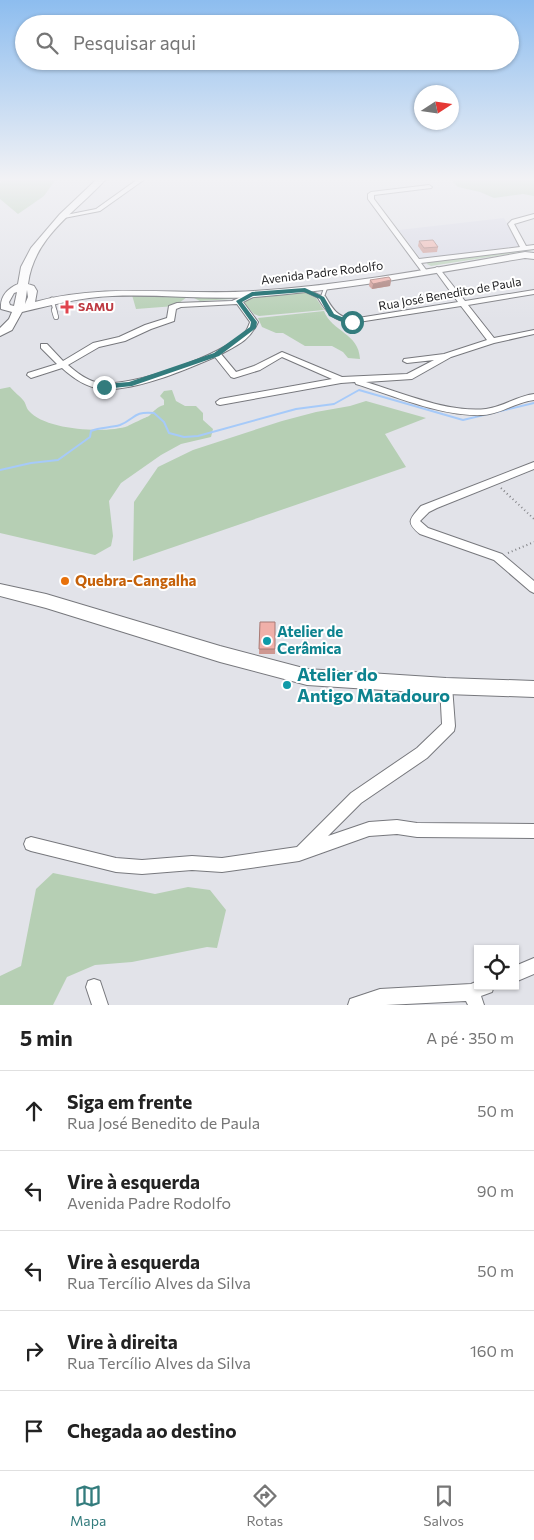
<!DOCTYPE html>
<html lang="pt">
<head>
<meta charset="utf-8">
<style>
  :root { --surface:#fff; --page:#f2f2f2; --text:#222; --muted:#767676; --line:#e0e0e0; --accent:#337c7d }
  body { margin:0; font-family:Commissioner,sans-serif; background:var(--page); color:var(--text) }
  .controls { position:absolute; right:15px; bottom:15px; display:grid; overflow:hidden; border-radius:0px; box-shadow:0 1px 4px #0004 }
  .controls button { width:45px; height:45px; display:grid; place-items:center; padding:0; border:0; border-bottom:1px solid var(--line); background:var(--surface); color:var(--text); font:25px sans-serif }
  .compass { position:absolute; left:414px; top:85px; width:45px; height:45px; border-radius:50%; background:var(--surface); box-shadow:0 1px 4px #0004; rotate:78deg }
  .stop { position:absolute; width:15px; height:15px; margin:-11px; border:4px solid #337c7d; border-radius:50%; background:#fff }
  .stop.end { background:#337c7d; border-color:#fff; box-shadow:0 1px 5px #0008 }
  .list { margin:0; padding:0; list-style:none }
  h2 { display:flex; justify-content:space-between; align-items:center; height:65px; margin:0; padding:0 20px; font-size:21px }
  h2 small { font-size:16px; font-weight:400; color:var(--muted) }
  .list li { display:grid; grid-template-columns:32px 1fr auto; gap:15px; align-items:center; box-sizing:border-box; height:80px; padding:0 20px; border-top:1px solid var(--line) }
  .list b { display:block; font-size:19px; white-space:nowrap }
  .list p { margin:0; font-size:16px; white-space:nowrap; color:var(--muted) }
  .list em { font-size:16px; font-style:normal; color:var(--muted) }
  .icon { flex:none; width:28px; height:28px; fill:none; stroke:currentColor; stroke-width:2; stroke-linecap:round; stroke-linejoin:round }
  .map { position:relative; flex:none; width:534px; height:1005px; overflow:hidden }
  .search { position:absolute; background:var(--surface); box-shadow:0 1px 4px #0004; left:15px; right:15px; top:15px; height:55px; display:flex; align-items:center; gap:12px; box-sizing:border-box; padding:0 18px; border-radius:28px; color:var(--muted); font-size:19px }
  .sheet { height:465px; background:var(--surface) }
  nav { display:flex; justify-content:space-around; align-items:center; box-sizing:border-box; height:70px; border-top:1px solid var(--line); background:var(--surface); font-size:14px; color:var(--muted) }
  nav a { display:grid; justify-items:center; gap:2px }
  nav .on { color:var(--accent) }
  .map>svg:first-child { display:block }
</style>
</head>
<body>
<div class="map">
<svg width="534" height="1005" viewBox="0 0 534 1005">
  <rect width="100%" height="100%" fill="#e2e3e9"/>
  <path fill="#d7d8e5" d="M504 218 519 246 421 259 399 230Z"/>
  <g fill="#b6cfb4">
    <path d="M3 179H56L44 196 18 214 0 199V183Z"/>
    <path d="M450 179H534V196L523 194 494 198 480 192 458 187Z"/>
    <path d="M534 248V250L431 266 427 264 428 261Z"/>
    <path d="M304 292 316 298 324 310 259 316 254 314 245 304V301L256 297Z"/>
    <path d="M132 295 233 296 232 299 200 301 192 297H187L175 306 136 309Z"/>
    <path d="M324 311C332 332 359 333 360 359L348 358 343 352 332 346H305L283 333H276L262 327 258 318Z"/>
    <path d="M10 387C14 392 20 396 23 400 26 403 26 408 29 411 45 430 106 434 128 426 131 424 147 417 149 416 154 411 157 407 164 405V400L160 396 164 391 172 390 176 401 185 406H196L203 413V420L213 429 211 437 181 444 161 455 121 483 109 501 113 536 111 546 95 555 0 533V389Z"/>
    <path d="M366 401 426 418 385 434 406 467 133 561 134 502 158 467 193 450 282 421 316 412 350 406Z"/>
    <path d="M53 873 155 894 188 887 210 890 226 910 217 948 207 947 132 962 95 965 67 977 53 1005H0V976L21 966 36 889Z"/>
  </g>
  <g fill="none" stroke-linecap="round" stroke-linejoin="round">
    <path stroke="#a6caf9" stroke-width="2" d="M0 470 31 463 58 460 90 437 91 431C100 427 110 428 120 425 135 419 133 411 154 413L164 422 169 433 184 437 198 436 296 409 334 404 359 390 463 420 534 403"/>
    <defs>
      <g id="lane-far1">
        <path d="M305 290 322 298 326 287"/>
        <path d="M52 299 55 311"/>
      </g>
      <path id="lane" d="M54 310 56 317"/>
      <g id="street">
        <path d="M138 179H145L100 211 64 218 61 216 96 209Z"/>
        <path d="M429 185 432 187 431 188 374 195V199L419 259 520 247 508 224 512 220 534 214V218L514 224 526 246 534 245V249L421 263 427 271 422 272 368 199V194L371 192Z"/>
        <path d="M437 267 439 268 465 301 534 290V294L468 305 494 338 534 330V334L494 343 451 357 412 379 366 382C402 393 448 413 486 409 503 407 517 396 534 394V400C516 402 501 414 483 415 442 417 395 396 356 384L355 382 341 383 220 405 217 404 216 402 220 399 332 379 282 357 260 370 234 378 231 377 215 357C185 370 136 391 103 389 87 388 73 378 62 368L31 378 27 375 28 373 57 364 41 348V344H47L63 361 93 343 119 337 145 325 167 318 169 306 177 303 232 301 252 292 256 294 255 296 243 302 258 322C250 340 238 345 221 354L236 372 254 366 282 352 342 377 407 374 434 360 407 363 403 361 404 359 444 354 487 340 461 306 352 323C334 321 327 313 318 298L325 296C332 308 337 317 352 319L458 302 434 269ZM237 304 250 322C249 325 247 330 245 332 224 355 132 387 101 383 89 382 77 373 68 365L99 347 125 341 151 329 174 321 176 309 181 307Z"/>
        <path d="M534 462V469L437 508 429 512 420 521 428 528 502 554 534 581V593L530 591 494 560 420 534C405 522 410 519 421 506Z"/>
        <path d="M446 680 450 682 452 686 455 726 454 731 427 758 361 803 328 836 369 822 397 820 417 823 534 824V838L417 837 397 834 369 836 299 861 222 872 192 870 142 874 116 872 31 851 26 849 24 844 26 839 31 837 116 858 142 860 192 856 222 858 297 847 351 793 417 748 442 724 440 686 442 682Z"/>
        <path d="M534 958V974L515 982V966Z"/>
        <path d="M94 979 100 981 108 1005H92L86 987 88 981Z"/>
        <path d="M478 981V986H494L492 992 481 996 484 1005H468L466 1001 386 1005H348L350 999 380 989 471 984Z"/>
      </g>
      <g id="secondary">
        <path d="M97 179H106C76 212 34 236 28 284L34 286 37 291 35 302C108 282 181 296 254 291 346 285 435 268 525 252L534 253V259L525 258C435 273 346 290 255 297 208 300 160 294 112 296 81 297 52 305 22 312L12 330 0 336V328L9 319 12 312 1 309C0 296 7 289 18 284L21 267 31 248 60 214ZM27 290 28 297 25 304ZM17 292 14 306 10 305 9 302 14 293Z"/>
        <path d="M0 584 46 594 220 646 307 669 446 678 534 681V697L446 694 307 685 220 662 46 608 0 596Z"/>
      </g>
    </defs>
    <use href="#lane-far1" stroke="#77787d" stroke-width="5"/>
    <use href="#lane" stroke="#77787d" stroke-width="6"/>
    <use href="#street" stroke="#77787d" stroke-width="2"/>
    <use href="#secondary" stroke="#77787d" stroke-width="2"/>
    <g stroke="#818286" stroke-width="2" stroke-dasharray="1 3" stroke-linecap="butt">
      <path d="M501 488 534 519"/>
      <path d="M508 553 534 542"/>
    </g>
    <use href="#lane-far1" stroke="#fff" stroke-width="3"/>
    <use href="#lane" stroke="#fff" stroke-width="4.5"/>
    <use href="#street" fill="#fff" fill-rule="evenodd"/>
    <use href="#secondary" fill="#fff" fill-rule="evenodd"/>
  </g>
  <g fill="#ce9791">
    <path d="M419 241 438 247 437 252 423 253 418 246Z"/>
    <path d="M370 280H391L390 286 372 289 369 286Z"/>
    <path d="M260 622H275V654H259Z"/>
  </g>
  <path fill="#a87b76" d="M391 280 390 286 372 289 373 284Z"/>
  <g fill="#f0b0a9" stroke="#a87b76">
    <path d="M433 240 438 247 424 248 419 241Z"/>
    <path d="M389 277 391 280 373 284 370 280Z"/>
    <path d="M260 622H275V649H259Z"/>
  </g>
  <linearGradient id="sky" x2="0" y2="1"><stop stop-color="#8dbdef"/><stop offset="0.56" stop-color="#f2f2f5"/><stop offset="1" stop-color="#f2f2f5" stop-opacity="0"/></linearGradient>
  <rect width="534" height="320" fill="url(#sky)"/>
  <path fill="#337c7d" d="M305 288 324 297 334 314 355 322 352 323 340 321 329 316 320 299 304 292 253 296 242 302 257 322 256 328 219 356 132 386 104 389 101 387 104 384 129 382 214 353 250 327 251 322 236 301 252 292Z"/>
  <path fill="#e0444e" stroke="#fff" stroke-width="2" d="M64.5 299.5h5v5h5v5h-5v5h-5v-5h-5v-5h5z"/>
  <circle fill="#e8710a" stroke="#fff" stroke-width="2" cx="65" cy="581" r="5"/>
  <g fill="#0f9aa8" stroke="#fff" stroke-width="2">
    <circle cx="267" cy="641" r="5"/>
    <circle cx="287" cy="685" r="5"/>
  </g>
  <g text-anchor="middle" stroke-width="4" stroke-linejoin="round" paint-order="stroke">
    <g font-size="12" fill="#212123" stroke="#fff">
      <text transform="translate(322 273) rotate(-7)" y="4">Avenida Padre Rodolfo</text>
      <text transform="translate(450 294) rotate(-10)" y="4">Rua José Benedito de Paula</text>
    </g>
    <g font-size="12" font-weight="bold" fill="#be3a42" stroke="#fff" text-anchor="start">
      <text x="78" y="311">SAMU</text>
    </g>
    <g font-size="15" font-weight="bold" fill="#c56008" stroke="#fff" text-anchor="start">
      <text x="75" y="586">Quebra-Cangalha</text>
    </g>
    <g font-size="15" font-weight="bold" fill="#0d838f" stroke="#fff" text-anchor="start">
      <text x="277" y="637">Atelier de<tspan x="277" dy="17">Cerâmica</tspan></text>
    </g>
    <g font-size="18" font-weight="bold" fill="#0d838f" stroke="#fff" text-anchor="start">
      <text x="297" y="681">Atelier do<tspan x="297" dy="21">Antigo Matadouro</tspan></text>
    </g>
  </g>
</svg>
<div class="controls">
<button><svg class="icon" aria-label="locate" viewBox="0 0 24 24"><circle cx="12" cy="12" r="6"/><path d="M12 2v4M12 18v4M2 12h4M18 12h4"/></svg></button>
</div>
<svg class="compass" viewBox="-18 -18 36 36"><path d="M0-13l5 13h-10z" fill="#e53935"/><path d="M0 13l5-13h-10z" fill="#767676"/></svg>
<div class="stop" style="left:352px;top:322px"></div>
<div class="stop end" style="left:104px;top:387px"></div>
<div class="search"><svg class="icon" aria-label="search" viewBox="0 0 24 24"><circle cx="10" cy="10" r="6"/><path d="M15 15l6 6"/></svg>Pesquisar aqui</div>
</div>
<section class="sheet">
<h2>5 min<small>A pé · 350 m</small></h2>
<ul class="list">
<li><svg class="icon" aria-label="ahead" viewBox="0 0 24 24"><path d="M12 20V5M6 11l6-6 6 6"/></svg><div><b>Siga em frente</b><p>Rua José Benedito de Paula</p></div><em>50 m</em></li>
<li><svg class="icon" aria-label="left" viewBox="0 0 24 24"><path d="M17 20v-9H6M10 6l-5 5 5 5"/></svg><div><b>Vire à esquerda</b><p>Avenida Padre Rodolfo</p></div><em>90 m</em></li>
<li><svg class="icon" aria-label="left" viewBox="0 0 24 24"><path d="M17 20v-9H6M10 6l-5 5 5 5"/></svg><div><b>Vire à esquerda</b><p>Rua Tercílio Alves da Silva</p></div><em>50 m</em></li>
<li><svg class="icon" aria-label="right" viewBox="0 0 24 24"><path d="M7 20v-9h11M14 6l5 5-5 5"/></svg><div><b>Vire à direita</b><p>Rua Tercílio Alves da Silva</p></div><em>160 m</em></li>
<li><svg class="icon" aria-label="arrive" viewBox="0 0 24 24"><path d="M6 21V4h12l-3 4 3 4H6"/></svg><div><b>Chegada ao destino</b></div></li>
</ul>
</section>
<nav>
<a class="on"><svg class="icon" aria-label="map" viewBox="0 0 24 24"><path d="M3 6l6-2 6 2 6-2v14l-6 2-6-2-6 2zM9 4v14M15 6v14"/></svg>Mapa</a>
<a><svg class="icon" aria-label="directions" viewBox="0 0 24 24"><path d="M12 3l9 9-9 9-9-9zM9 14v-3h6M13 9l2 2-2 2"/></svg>Rotas</a>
<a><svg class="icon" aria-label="saved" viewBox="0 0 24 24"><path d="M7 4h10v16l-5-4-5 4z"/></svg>Salvos</a>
</nav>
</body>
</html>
